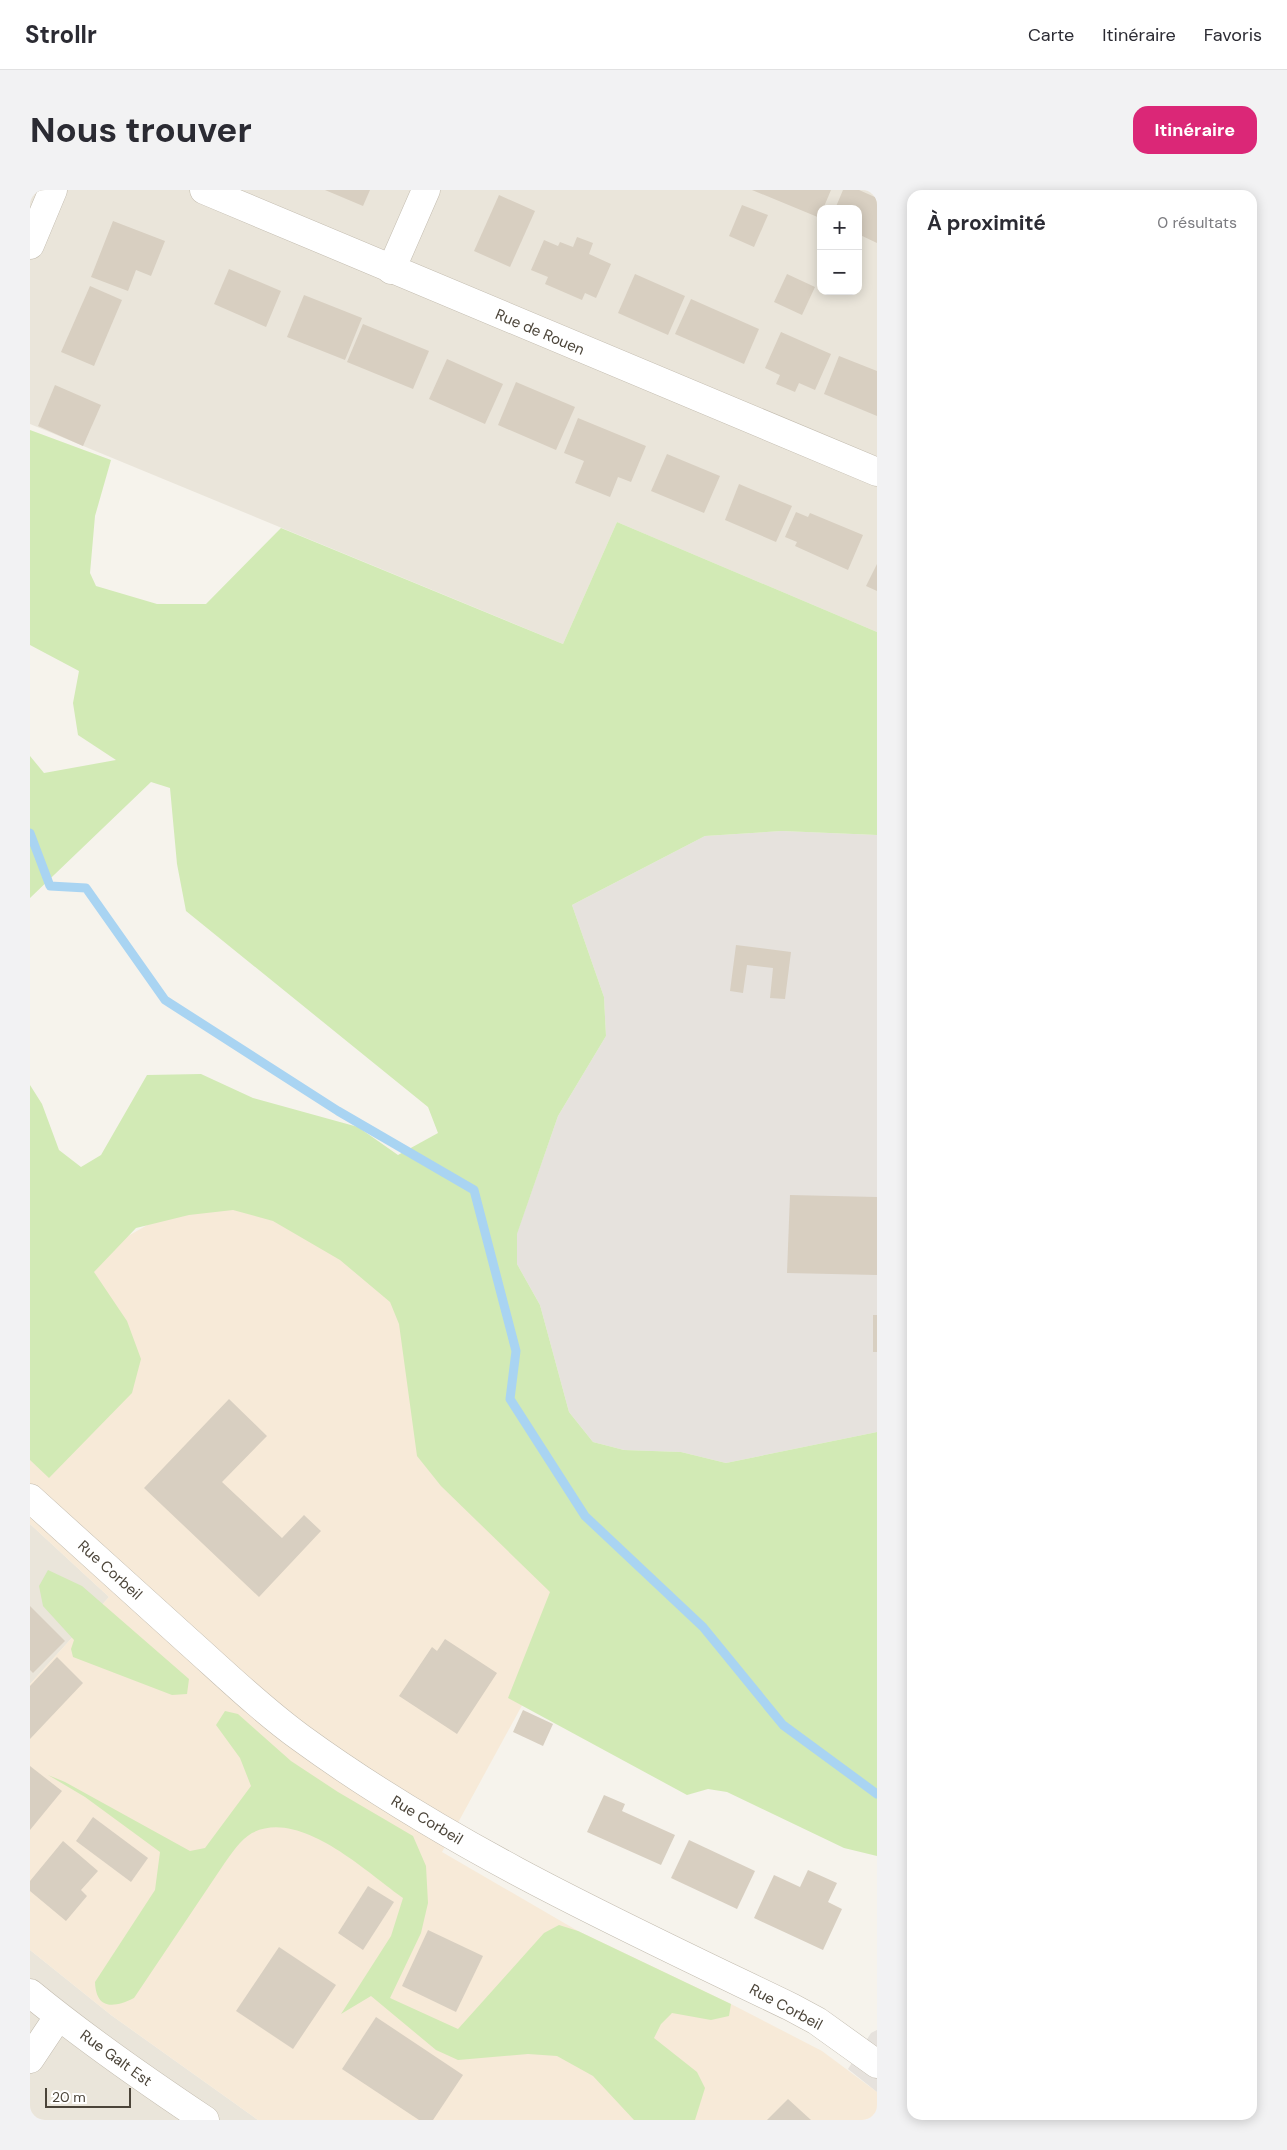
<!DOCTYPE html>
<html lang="fr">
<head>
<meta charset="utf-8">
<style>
  :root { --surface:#fff; --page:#f2f2f3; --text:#2b2b33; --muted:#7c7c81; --line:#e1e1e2; --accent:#db2777 }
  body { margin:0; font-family:"DM Sans",sans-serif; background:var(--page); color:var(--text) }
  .controls { position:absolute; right:15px; top:15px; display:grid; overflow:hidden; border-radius:10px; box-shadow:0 2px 12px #0003 }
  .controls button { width:45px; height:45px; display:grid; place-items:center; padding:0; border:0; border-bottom:1px solid var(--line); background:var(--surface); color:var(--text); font:25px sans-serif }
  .scale { position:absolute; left:15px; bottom:12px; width:86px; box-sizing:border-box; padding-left:5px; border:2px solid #4b4439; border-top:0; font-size:14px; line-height:18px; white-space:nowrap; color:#4b4439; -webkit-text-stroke:4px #fff; paint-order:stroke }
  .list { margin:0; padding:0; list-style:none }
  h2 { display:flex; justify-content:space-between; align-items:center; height:65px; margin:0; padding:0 20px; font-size:21px }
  h2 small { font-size:16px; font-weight:400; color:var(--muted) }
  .map { position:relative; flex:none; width:847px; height:1930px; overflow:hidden; border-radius:15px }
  header { display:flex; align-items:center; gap:30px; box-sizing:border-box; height:70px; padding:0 25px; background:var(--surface); border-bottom:1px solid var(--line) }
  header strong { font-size:24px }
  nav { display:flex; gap:28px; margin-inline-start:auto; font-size:18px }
  .intro { display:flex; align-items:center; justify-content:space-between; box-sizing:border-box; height:120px; padding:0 30px }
  h1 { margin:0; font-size:35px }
  .button { padding:12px 22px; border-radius:15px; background:var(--accent); color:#fff; font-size:18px; font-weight:700 }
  main { display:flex; gap:30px; padding:0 30px }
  aside { flex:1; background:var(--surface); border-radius:15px; box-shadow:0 2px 12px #0003 }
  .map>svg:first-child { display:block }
</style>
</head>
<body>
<header>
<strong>Strollr</strong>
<nav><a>Carte</a><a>Itinéraire</a><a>Favoris</a></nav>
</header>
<div class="intro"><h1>Nous trouver</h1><a class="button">Itinéraire</a></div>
<main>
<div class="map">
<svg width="847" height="1930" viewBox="0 0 847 1930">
  <rect width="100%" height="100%" fill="#f6f3ec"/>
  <g fill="#eae5da" fill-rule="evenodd">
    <path d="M0 0H847V442L587 332 533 454 0 234ZM791 19H828V101H791Z"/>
    <path d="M0 1334 79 1407 0 1494Z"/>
    <path d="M0 1760 81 1825 228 1930H0Z"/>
  </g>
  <path fill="#f7ead8" d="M296 933 574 1365 412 1662 548 1741 701 1814 792 1861 847 1902V1930H228L81 1825 0 1760V1494L79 1407 0 1334V1057L14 1094Z"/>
  <g fill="#e6e2dd">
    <path d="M752 641 847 645V1242L696 1273 651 1262 594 1260 563 1252 539 1222 510 1115 487 1074V1043L528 926 576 846 574 807 542 715 675 646Z"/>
    <path d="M847 1840V1902L818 1879 841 1843Z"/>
  </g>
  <g fill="#d2eab5">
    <path d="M0 240 81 270 65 326 60 383 66 396 127 414H176L251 338 533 454 587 332 847 442V645L752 641 675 646 542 715 574 807 576 846 528 926 487 1044V1074L510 1115 539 1222 563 1252 594 1260 651 1262 696 1273 847 1242V1666L814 1658 697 1602 678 1599 657 1605 478 1508 520 1402 411 1296 387 1266 369 1134 360 1112 310 1070 243 1031 203 1020 159 1025 106 1038 64 1082 97 1131 111 1169 102 1203 19 1288 0 1270V895L12 914 29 960 51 977 71 965 117 885 171 884 223 908 328 937 368 965 408 943 398 917 156 721 147 674 140 598 121 592 0 708V566L14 583 86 570 48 545 43 513 49 481 0 455Z"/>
    <path d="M18 1380 52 1396 159 1489 157 1504 142 1505 43 1467 41 1459 44 1450 13 1416 9 1396Z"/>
    <path d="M195 1521 208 1524 261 1571 308 1602 383 1646 396 1676 398 1713 391 1743 360 1808 428 1839 514 1743 529 1735 548 1741 701 1814 699 1826 681 1830 642 1823 631 1834 624 1848 667 1882 675 1898 665 1930H604L563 1886 527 1866 498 1864 428 1870 406 1860 341 1806 311 1824 361 1746 373 1708C336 1682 270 1618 222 1643 210 1650 202 1663 194 1674L104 1808C84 1818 66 1820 65 1792L125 1700 130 1662 55 1607 18 1585 35 1592 160 1661 175 1658 221 1596 210 1568 186 1535Z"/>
  </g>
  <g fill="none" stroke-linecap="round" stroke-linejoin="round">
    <path stroke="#a9d4f2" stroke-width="9" d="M0 643 20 696 56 698 135 810 308 921 444 1000 486 1161 480 1209 555 1326 673 1437 753 1535 847 1604"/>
  </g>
  <g fill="#d8cfc1">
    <path d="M295 0H340L333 16Z"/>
    <path d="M722 0H801L793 19H791L790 28Z"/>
    <path d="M813 0H829L847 8V53L828 44V19H805Z"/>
    <path d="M469 5 505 21 480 77 444 61Z"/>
    <path d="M712 15 738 25 724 57 699 46Z"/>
    <path d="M83 31 135 51 121 86 106 80 98 101 61 87Z"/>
    <path d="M547 47 563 53 559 64 581 74 566 108 555 103 552 110 515 94 518 87 501 80 514 50 528 56 530 52 543 57Z"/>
    <path d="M199 79 251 101 236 137 184 114Z"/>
    <path d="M605 84 655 106 638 145 588 123Z"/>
    <path d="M757 84 785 97 772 125 744 112Z"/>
    <path d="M60 96 92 110 64 176 31 162Z"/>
    <path d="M274 105 332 128 315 170 257 147Z"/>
    <path d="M661 109 729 139 714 174 645 144Z"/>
    <path d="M333 134 399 161 383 199 317 172Z"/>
    <path d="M751 142 801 164 785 200 769 193 765 202 746 194 750 185 735 178Z"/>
    <path d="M809 166 847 181V226L794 204Z"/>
    <path d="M417 169 473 194 455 234 399 209Z"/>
    <path d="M486 192 545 217 526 260 468 235Z"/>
    <path d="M25 195 71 215 53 256 8 236Z"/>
    <path d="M548 228 616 256 601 292 588 287 580 307 545 293 554 271 534 263Z"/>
    <path d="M637 264 690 286 674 323 621 301Z"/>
    <path d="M709 294 762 316 746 352 695 330Z"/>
    <path d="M766 322 778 327 780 323 833 345 818 380 765 356 767 352 755 347Z"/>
    <path d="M847 374V401L836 396Z"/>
    <path d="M706 755 761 762 755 809 740 808 743 778 717 775 713 803 700 801Z"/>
    <path d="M760 1005 847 1007V1085L757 1083Z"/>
    <rect x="843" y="1125" width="4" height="37"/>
    <path d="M199 1209 237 1246 192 1292 252 1348 274 1325 291 1341 229 1407 114 1298Z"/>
    <path d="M0 1416 35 1451 3 1483 0 1480Z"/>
    <path d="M415 1449 467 1483 427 1544 369 1506 402 1457 407 1461Z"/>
    <path d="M27 1467 53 1493 0 1549V1496Z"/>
    <path d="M493 1520 523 1534 513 1556 483 1542Z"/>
    <path d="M0 1576 32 1601 0 1640Z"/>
    <path d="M574 1605 595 1614 592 1621 645 1645 631 1675 557 1642Z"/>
    <path d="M63 1627 118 1668 101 1692 46 1651Z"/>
    <path d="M659 1650 725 1681 707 1719 641 1688Z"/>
    <path d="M33 1651 68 1681 51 1700 57 1706 36 1731 0 1701V1691Z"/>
    <path d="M778 1680 807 1693 798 1712 812 1719 793 1760 724 1728 744 1685 770 1697Z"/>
    <path d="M338 1696 364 1712 333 1760 308 1743Z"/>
    <path d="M398 1740 453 1766 426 1822 372 1796Z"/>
    <path d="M249 1757 306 1795 263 1859 206 1821Z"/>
    <path d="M346 1827 433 1885 403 1930H389L312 1879Z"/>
    <path d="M758 1909 781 1930H737Z"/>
  </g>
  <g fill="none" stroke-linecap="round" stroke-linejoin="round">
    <defs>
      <g id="minor">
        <path d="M174 0 847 282"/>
        <path d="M0 55 23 0"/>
        <path d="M361 80 396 0"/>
        <path d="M0 1308C53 1356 105 1403 158 1451 195 1484 231 1519 271 1548 422 1658 593 1736 761 1817L787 1831 847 1874"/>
        <path d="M0 1803C56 1849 115 1890 175 1930"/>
        <path d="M0 1869 28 1827"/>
      </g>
    </defs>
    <use href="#minor" stroke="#c2bbae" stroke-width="29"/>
    <use href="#minor" stroke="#fff" stroke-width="28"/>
  </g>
  <g text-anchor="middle" stroke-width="4" stroke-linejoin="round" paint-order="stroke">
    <g font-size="15" fill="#4b4439" stroke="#fff">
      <text transform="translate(510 142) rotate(23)" y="5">Rue de Rouen</text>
      <text transform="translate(80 1380) rotate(42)" y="5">Rue Corbeil</text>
      <text transform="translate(397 1630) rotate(31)" y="5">Rue Corbeil</text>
      <text transform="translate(756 1817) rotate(28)" y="5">Rue Corbeil</text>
      <text transform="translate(86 1868) rotate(36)" y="5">Rue Galt Est</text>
    </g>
  </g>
</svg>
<div class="controls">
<button>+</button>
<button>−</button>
</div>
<div class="scale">20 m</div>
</div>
<aside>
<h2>À proximité<small>0 résultats</small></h2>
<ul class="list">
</ul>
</aside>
</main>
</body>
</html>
